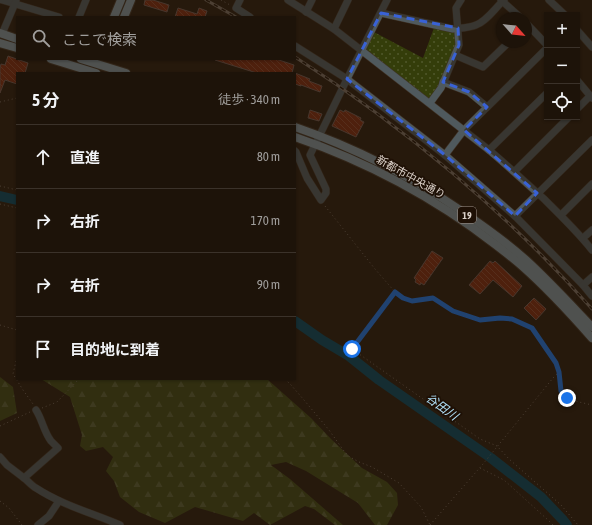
<!DOCTYPE html>
<html lang="ja">
<head>
<meta charset="utf-8">
<style>
  :root { --surface:#1d1309; --page:#2a2017; --text:#f1f3f6; --muted:#a09e9c; --line:#3b322a }
  body { margin:0; font-family:"Asap Condensed","Noto Sans JP",sans-serif; background:var(--page); color:var(--text) }
  .controls { position:absolute; right:12px; top:12px; display:grid; overflow:hidden; border-radius:0px; box-shadow:0 1px 3px #0004 }
  .controls button { width:36px; height:36px; display:grid; place-items:center; padding:0; border:0; border-bottom:1px solid var(--line); background:var(--surface); color:var(--text); font:20px sans-serif }
  .compass { position:absolute; left:496px; top:12px; width:36px; height:36px; border-radius:50%; background:var(--surface); box-shadow:0 1px 3px #0004; rotate:117deg }
  .stop { position:absolute; width:12px; height:12px; margin:-9px; border:3px solid #1a73e8; border-radius:50%; background:#fff }
  .stop.end { background:#1a73e8; border-color:#fff; box-shadow:0 1px 4px #0008 }
  .list { margin:0; padding:0; list-style:none }
  h2 { display:flex; justify-content:space-between; align-items:center; height:52px; margin:0; padding:0 16px; font-size:17px }
  h2 small { font-size:13px; font-weight:400; color:var(--muted) }
  .list li { display:grid; grid-template-columns:26px 1fr auto; gap:12px; align-items:center; box-sizing:border-box; height:64px; padding:0 16px; border-top:1px solid var(--line) }
  .list b { display:block; font-size:15px; white-space:nowrap }
  .list em { font-size:13px; font-style:normal; color:var(--muted) }
  .icon { flex:none; width:22px; height:22px; fill:none; stroke:currentColor; stroke-width:2; stroke-linecap:round; stroke-linejoin:round }
  .map { position:relative; flex:none; width:592px; height:525px; overflow:hidden }
  .search { position:absolute; background:var(--surface); box-shadow:0 1px 3px #0004; left:16px; top:16px; width:280px; height:44px; display:flex; align-items:center; gap:10px; box-sizing:border-box; padding:0 14px; border-radius:0px; color:var(--muted); font-size:15px }
  .panel { position:absolute; background:var(--surface); box-shadow:0 1px 3px #0004; left:16px; top:72px; width:280px; height:308px; border-radius:0px }
  .map>svg:first-child { display:block }
</style>
</head>
<body>
<div class="map">
<svg width="592" height="525" viewBox="0 0 592 525">
  <defs>
    <pattern id="forest-firs" width="22" height="20" patternUnits="userSpaceOnUse"><rect width="22" height="20" fill="#3f4815"/><path d="M5 1l3.5 6h-7zM16 11l3.5 6h-7z" fill="#5a6136"/></pattern>
    <pattern id="park-dots" width="8" height="8" patternUnits="userSpaceOnUse"><rect width="8" height="8" fill="#343d0a"/><path d="M2 2h.1M6 6h.1" fill="none" stroke="#51582c" stroke-width="1.8" stroke-linecap="round"/></pattern>
    <pattern id="building-back-hatch" width="6" height="6" patternUnits="userSpaceOnUse"><rect width="6" height="6" fill="#7e290f"/><path d="M-1 5l2 2M0 0l6 6M5-1l2 2" fill="none" stroke="#904730"/></pattern>
  </defs>
  <rect width="100%" height="100%" fill="#27190c"/>
  <g fill="url(#forest-firs)">
    <path d="M0 377 13 387 17 413 0 421Z"/>
    <path d="M41 379H267L311 418 332 440 362 468 387 482 397 493 398 505 387 525H375L358 503 306 471 286 462 271 465 290 479 343 525H335L314 509 305 506 270 525 254 513 243 521 195 507 165 523 139 512 120 497 114 481 106 471 113 457 103 447 86 451 80 446 82 435 70 397Z"/>
  </g>
  <path fill="url(#park-dots)" d="M435 25 453 29 459 45 430 103 361 51 372 31 423 58Z"/>
  <g fill="none" stroke-linecap="round" stroke-linejoin="round">
    <g stroke="#00465f" stroke-width="10">
      <path d="M0 196 17 200"/>
      <path d="M295 321 322 340 349 356 379 380 491 458 541 497 563 520 567 525"/>
    </g>
  </g>
  <g fill="url(#building-back-hatch)" stroke="#705953">
    <path d="M145 0H153L169 5 167 12 144 5Z"/>
    <path d="M178 8 197 14 199 8 207 11 205 17H175Z"/>
    <path d="M8 56 28 63 25 73H17V84L5 80 0 93V68L1 64 5 65Z"/>
    <path d="M215 59H276L294 65 292 73H257L215 60Z"/>
    <path d="M295 73 310 79 309 81 322 86 320 92 301 85V86L295 84Z"/>
    <path d="M310 110 322 114 319 121 308 118Z"/>
    <path d="M340 110 344 112 345 110 361 118 360 120 364 122 356 137 332 126Z"/>
    <path d="M432 251 443 258 424 285 421 283 420 285 415 282 416 280 414 278Z"/>
    <path d="M490 261 493 263 495 261 522 286 513 297 493 280 480 294 469 285Z"/>
    <path d="M534 298 546 309 536 320 524 308Z"/>
  </g>
  <g fill="none" stroke-linecap="round" stroke-linejoin="round">
    <defs>
      <g id="minor">
        <path d="M2 0 59 17"/>
        <path d="M240 0 236 8 250 17"/>
        <path d="M288 0 334 29 489 150C508 166 525 182 543 198 560 215 577 231 592 250"/>
        <path d="M501 0 521 18"/>
        <path d="M549 0 565 15"/>
        <path d="M306 12 312 0"/>
        <path d="M381 13 453 29C460 28 469 28 476 25 487 21 495 8 504 0"/>
        <path d="M79 17 86 0"/>
        <path d="M526 23 547 45"/>
        <path d="M334 29 348 0"/>
        <path d="M577 30 592 47"/>
        <path d="M2 34 16 1"/>
        <path d="M295 46 347 79 445 155 515 216 583 285 592 296"/>
        <path d="M455 55 483 67 509 42"/>
        <path d="M577 80 592 98"/>
        <path d="M443 82 469 92 487 107"/>
        <path d="M430 103 441 88 459 45 456 8 461 0"/>
        <path d="M577 109 590 96"/>
        <path d="M489 150 547 93"/>
        <path d="M295 151 296 152 307 178 321 200 326 193V189L310 155 347 79 387 0"/>
        <path d="M445 155 464 130 547 48"/>
        <path d="M515 171 569 117"/>
        <path d="M561 215 592 184"/>
        <path d="M515 216 592 140"/>
        <path d="M583 238 592 230"/>
        <path d="M583 285 592 277"/>
        <path d="M36 410C42 419 44 432 51 441 53 443 56 446 58 448L24 478C28 481 32 486 36 488 62 505 92 513 120 525"/>
        <path d="M0 457 7 465 24 478"/>
        <path d="M38 525 49 516 59 501"/>
      </g>
      <g id="major">
        <path d="M114 17 121 0"/>
        <path d="M124 17 131 0"/>
        <path d="M0 33 17 39"/>
        <path d="M0 43 17 48"/>
        <path d="M51 59 96 73"/>
        <path d="M81 59 126 73"/>
        <path d="M295 127C356 148 409 175 463 212 485 227 506 242 526 260 549 281 570 304 592 327"/>
        <path d="M295 137C368 162 435 198 496 245 505 252 514 259 522 266 547 288 570 313 592 338"/>
      </g>
    </defs>
    <use href="#minor" stroke="#403326" stroke-width="8"/>
    <use href="#major" stroke="#403326" stroke-width="10"/>
    <g stroke="#786b61" stroke-width="1" stroke-dasharray="1 3" stroke-linecap="butt">
      <path d="M221 0 230 5"/>
      <path d="M0 102 17 98"/>
      <path d="M0 186 17 190"/>
      <path d="M0 204 17 208"/>
      <path d="M325 206 375 269 395 292 403 298 412 301 433 298 453 311 480 320 500 318 512 319 532 328 556 363 561 391 567 398 579 402 592 405"/>
      <path d="M394 293 352 349 480 439 497 446 509 459 561 505 578 525"/>
      <path d="M0 325 17 330"/>
      <path d="M17 357 13 374 23 390 33 404"/>
      <path d="M285 379 291 385 304 400 329 430 344 451 350 457 359 462 372 467 399 483 421 507 430 525"/>
      <path d="M42 408 57 402 79 379"/>
      <path d="M0 426 30 412"/>
      <path d="M480 468 504 480 548 520 553 525"/>
      <path d="M0 501 9 508 22 525"/>
      <path d="M430 525 483 464 553 378 558 373"/>
    </g>
    <use href="#minor" stroke="#4f595d" stroke-width="7"/>
    <use href="#major" stroke="#81959f" stroke-width="8"/>
    <defs>
      <g id="rail">
        <path d="M206 0 236 17"/>
        <path d="M295 57C403 126 507 213 592 309"/>
      </g>
    </defs>
    <use href="#rail" stroke="#7a6e63" stroke-width="3"/>
    <use href="#rail" stroke="#1e1005" stroke-width="1.5" stroke-dasharray="4.5" stroke-linecap="butt"/>
  </g>
  <g fill="none" stroke-linecap="round" stroke-linejoin="round">
    <path stroke="#1a73e8" stroke-width="5" d="M352 349 395 292 403 298 412 301 433 298 453 311 480 320 500 318 512 319 532 328 556 363 559 372 561 391 567 398"/>
  </g>
  <path d="M0 0H592V525H0ZM381 13 458 28 459 45 443 82 469 92 487 107 464 130 537 193 515 216 445 155 347 79Z" fill="#27190c" fill-opacity=".55" fill-rule="evenodd"/>
  <path fill="none" stroke="#3962d6" stroke-width="3" stroke-dasharray="8 5" stroke-linejoin="round" d="M381 13 458 28 459 45 443 82 469 92 487 107 464 130 537 193 515 216 445 155 347 79Z"/>
  <g text-anchor="middle" stroke-width="3.5" stroke-linejoin="round" paint-order="stroke">
    <rect fill="#1e1005" stroke="#a2968e" stroke-width="1" x="458" y="207" width="18" height="16" rx="3"/>
    <g font-size="10" font-weight="bold" fill="#dad0c8">
      <text x="467" y="219">19</text>
    </g>
    <g font-size="11" fill="#dad0c8" stroke="#1e1005">
      <text transform="translate(411 177) rotate(29)" y="4">新都市中央通り</text>
    </g>
    <g font-size="12" font-style="italic" fill="#afdff8" stroke="#1e1005">
      <text transform="translate(442 407) rotate(36)" y="4">谷田川</text>
    </g>
  </g>
</svg>
<div class="controls">
<button>+</button>
<button>−</button>
<button><svg class="icon" aria-label="locate" viewBox="0 0 24 24"><circle cx="12" cy="12" r="6"/><path d="M12 2v4M12 18v4M2 12h4M18 12h4"/></svg></button>
</div>
<svg class="compass" viewBox="-18 -18 36 36"><path d="M0-13l5 13h-10z" fill="#e53935"/><path d="M0 13l5-13h-10z" fill="#a09e9c"/></svg>
<div class="stop" style="left:352px;top:349px"></div>
<div class="stop end" style="left:567px;top:398px"></div>
<div class="search"><svg class="icon" aria-label="search" viewBox="0 0 24 24"><circle cx="10" cy="10" r="6"/><path d="M15 15l6 6"/></svg>ここで検索</div>
<section class="panel">
<h2>5 分<small>徒歩 · 340 m</small></h2>
<ul class="list">
<li><svg class="icon" aria-label="ahead" viewBox="0 0 24 24"><path d="M12 20V5M6 11l6-6 6 6"/></svg><div><b>直進</b></div><em>80 m</em></li>
<li><svg class="icon" aria-label="right" viewBox="0 0 24 24"><path d="M7 20v-9h11M14 6l5 5-5 5"/></svg><div><b>右折</b></div><em>170 m</em></li>
<li><svg class="icon" aria-label="right" viewBox="0 0 24 24"><path d="M7 20v-9h11M14 6l5 5-5 5"/></svg><div><b>右折</b></div><em>90 m</em></li>
<li><svg class="icon" aria-label="arrive" viewBox="0 0 24 24"><path d="M6 21V4h12l-3 4 3 4H6"/></svg><div><b>目的地に到着</b></div></li>
</ul>
</section>
</div>
</body>
</html>
